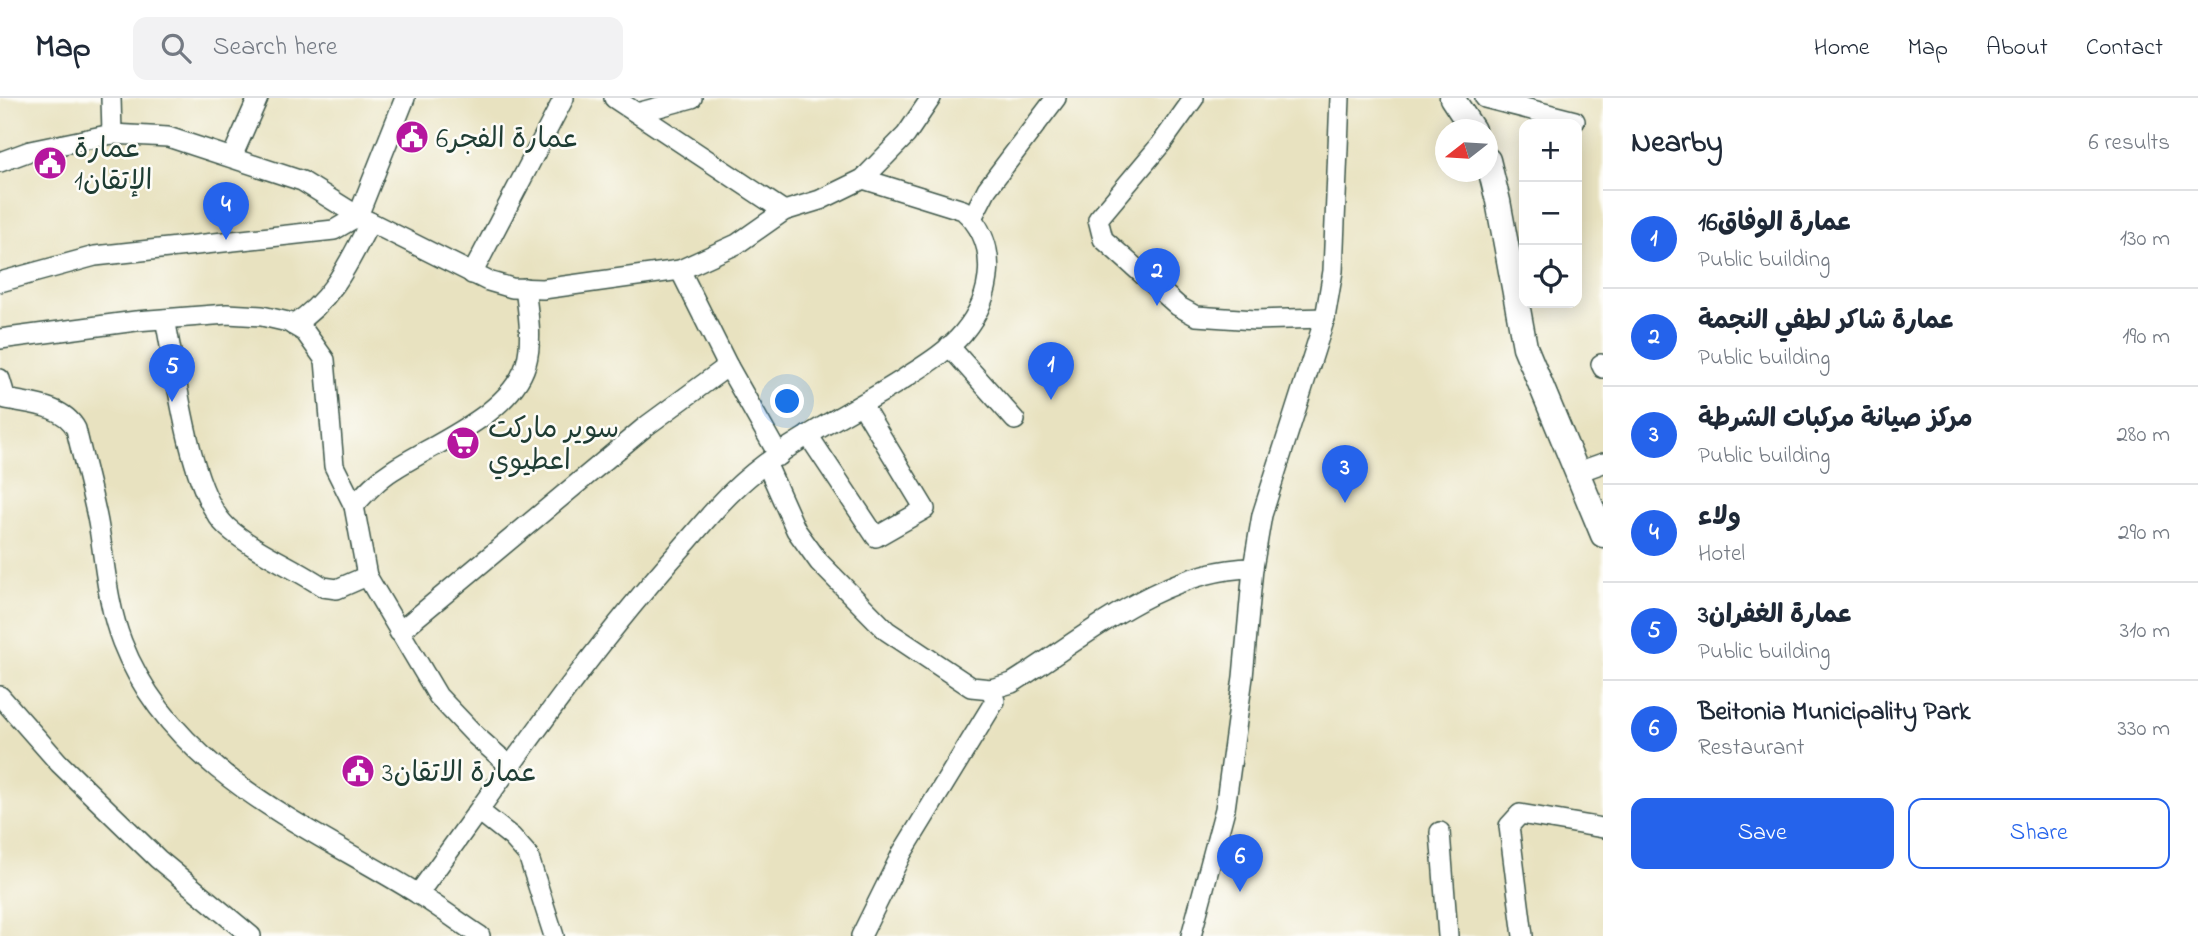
<!DOCTYPE html>
<html lang="en">
<head>
<meta charset="utf-8">
<style>
  :root { --surface:#fff; --page:#f2f2f3; --text:#1f2937; --muted:#747a83; --line:#e0e1e3; --accent:#2563eb }
  body { margin:0; font-family:"Indie Flower","Playpen Sans Arabic",sans-serif; background:var(--page); color:var(--text) }
  .controls { position:absolute; right:21px; top:21px; display:grid; overflow:hidden; border-radius:14px; box-shadow:0 4px 18px #0003 }
  .controls button { width:63px; height:63px; display:grid; place-items:center; padding:0; border:0; border-bottom:2px solid var(--line); background:var(--surface); color:var(--text); font:35px sans-serif }
  .compass { position:absolute; left:1435px; top:21px; width:63px; height:63px; border-radius:50%; background:var(--surface); box-shadow:0 4px 18px #0003; rotate:253deg }
  .you { position:absolute; left:788px; top:304px; width:24px; height:24px; margin:-18px; border:5px solid #fff; border-radius:50%; background:#1a73e8; box-shadow:0 0 0 10px #1a73e833 }
  .badge { display:grid; place-items:center; width:46px; height:46px; border-radius:50%; background:var(--accent); color:#fff; font-size:23px; font-weight:700 }
  .pin { position:absolute; translate:-50% -58px; filter:drop-shadow(0 2px 4px #0008) }
  .pin::after { content:''; position:absolute; top:37px; width:24px; height:21px; background:inherit; clip-path:polygon(0 0,100% 0,50% 100%) }
  .list { margin:0; padding:0; list-style:none }
  h2 { display:flex; justify-content:space-between; align-items:center; height:91px; margin:0; padding:0 28px; font-size:30px }
  h2 small { font-size:23px; font-weight:400; color:var(--muted) }
  .list li { display:grid; grid-template-columns:46px 1fr auto; gap:21px; align-items:center; box-sizing:border-box; height:98px; padding:0 28px; border-top:2px solid var(--line) }
  .list b { display:block; font-size:26px; white-space:nowrap }
  .list p { margin:0; font-size:23px; white-space:nowrap; color:var(--muted) }
  .list em { font-size:23px; font-style:normal; color:var(--muted) }
  .actions { display:flex; gap:14px; padding:21px 28px }
  .actions a { flex:1; padding:16px 0; border:2px solid var(--accent); border-radius:14px; text-align:center; font-size:24px; color:var(--accent) }
  .actions .main { background:var(--accent); color:#fff }
  .icon { flex:none; width:38px; height:38px; fill:none; stroke:currentColor; stroke-width:2; stroke-linecap:round; stroke-linejoin:round }
  .map { position:relative; flex:none; width:1603px; height:838px; overflow:hidden }
  header { display:flex; align-items:center; gap:42px; box-sizing:border-box; height:98px; padding:0 35px; background:var(--surface); border-bottom:2px solid var(--line) }
  header strong { font-size:33px }
  nav { display:flex; gap:38px; margin-inline-start:auto; font-size:24px }
  .search { width:490px; height:63px; background:var(--page); display:flex; align-items:center; gap:18px; box-sizing:border-box; padding:0 24px; border-radius:14px; color:var(--muted); font-size:26px }
  main { display:flex }
  aside { flex:1; background:var(--surface) }
  .map>svg:first-child { display:block }
</style>
</head>
<body>
<header>
<strong>Map</strong>
<div class="search"><svg class="icon" aria-label="search" viewBox="0 0 24 24"><circle cx="10" cy="10" r="6"/><path d="M15 15l6 6"/></svg>Search here</div>
<nav><a>Home</a><a>Map</a><a>About</a><a>Contact</a></nav>
</header>
<main>
<div class="map">
<svg width="1603" height="838" viewBox="0 0 1603 838">
  <rect width="100%" height="100%" fill="#fdfcf7"/>
  <filter id="ink" filterUnits="userSpaceOnUse"><feTurbulence type="fractalNoise" baseFrequency=".0143" numOctaves="2"/><feDisplacementMap in="SourceGraphic" scale="14" xChannelSelector="R" yChannelSelector="G"/><feConvolveMatrix kernelMatrix="1 2 1 2 8 2 1 2 1" color-interpolation-filters="sRGB"/></filter>
  <filter id="wash" filterUnits="userSpaceOnUse"><feTurbulence type="fractalNoise" baseFrequency=".00686" numOctaves="4" result="noise"/><feDisplacementMap in="SourceGraphic" scale="28" xChannelSelector="R" yChannelSelector="G"/><feGaussianBlur stdDeviation="1.57" result="paint"/><feColorMatrix in="noise" values="0 0 0 0 0 0 0 0 0 0 0 0 0 0 0 0 0 1.4 0 .05"/><feComposite in="paint" operator="in"/></filter>
  <g filter="url(#wash)">
    <rect width="100%" height="100%" fill="#e8e2c0"/>
  </g>
  <g filter="url(#ink)">
    <g fill="none" stroke-linecap="round" stroke-linejoin="round">
      <defs>
        <g id="minor">
          <path d="M111 0 112 36"/>
          <path d="M614 0 784 113"/>
          <path d="M1194 0 1161 46 1098 121 1103 141 1178 208 1196 218 1255 222 1325 220"/>
          <path d="M1485 0 1575 23"/>
          <path d="M637 15 692 0"/>
          <path d="M232 59 258 0"/>
          <path d="M0 64 30 53 112 36 168 39 302 83 358 118 488 183 512 190 543 191 680 172 737 146 784 113 820 102 863 81 906 37 931 0"/>
          <path d="M972 120 987 91 1056 0"/>
          <path d="M680 172 728 268 779 358"/>
          <path d="M472 176 564 0"/>
          <path d="M0 184 95 158 334 132 358 118 405 0"/>
          <path d="M165 221C176 273 189 394 227 429 255 454 292 468 323 489L337 491 367 478"/>
          <path d="M293 227C333 202 349 164 370 124"/>
          <path d="M0 241 136 223 227 216 262 218 288 224 305 234 325 262 334 368 354 408 367 478 438 598 476 638 511 669"/>
          <path d="M949 248 1015 322"/>
          <path d="M1601 266 1603 270"/>
          <path d="M0 281 6 301C30 306 63 307 76 331 83 362 92 393 98 424 105 464 107 506 122 544 173 675 307 727 418 796 439 809 459 824 480 838"/>
          <path d="M808 337 876 439 925 411 862 307"/>
          <path d="M767 367 796 432 819 464 887 533 971 589 991 591 1012 585C1086 539 1162 471 1253 470"/>
          <path d="M1578 374 1603 365"/>
          <path d="M354 408C366 394 377 382 393 372 433 346 511 316 526 266 533 242 528 214 525 190"/>
          <path d="M399 534 645 329 728 268"/>
          <path d="M0 598 59 665 158 761 251 838"/>
          <path d="M479 713 512 739 528 757 554 838"/>
          <path d="M1440 734 1448 838"/>
          <path d="M418 796C503 680 584 559 680 452 698 432 714 411 733 393 782 345 848 317 905 280 925 267 948 253 963 235 993 199 1001 145 963 112L863 81"/>
          <path d="M861 838 902 755 995 603 991 591"/>
          <path d="M1191 838 1225 711 1243 579 1253 470 1262 417 1325 220 1333 173 1340 0"/>
          <path d="M1523 838 1509 728 1520 716 1603 730"/>
        </g>
        <g id="major">
          <path d="M1452 0 1473 32"/>
          <path d="M1488 62 1498 103 1525 249 1603 437"/>
        </g>
      </defs>
      <use href="#minor" stroke="#3d5649" stroke-width="22"/>
      <use href="#major" stroke="#3d5649" stroke-width="27"/>
      <use href="#minor" stroke="#fff" stroke-width="19"/>
      <use href="#major" stroke="#fff" stroke-width="24"/>
    </g>
  </g>
  <defs>
    <symbol id="civic-disc" viewBox="-11 -11 22 22"><circle r="9.5" fill="#b5179e" stroke="#fdfcf7"/><path d="M-.6-6.5H3V-4.5H.6V-3L4-1V1h2V6H-6V1h2V-1L-.6-3ZM-1.2 2.5V6h2.4V2.5Z" fill="#fff"/></symbol>
    <symbol id="supermarket-disc" viewBox="-11 -11 22 22"><circle r="9.5" fill="#b5179e" stroke="#fdfcf7"/><path d="M-6-5.5h2.5l.6 2H6L4.5 2H-2.5L-4.4-4H-6ZM-1.5 3.2a1.3 1.3 0 1 0 .1 0ZM3 3.2a1.3 1.3 0 1 0 .1 0Z" fill="#fff"/></symbol>
  </defs>
  <g fill-rule="evenodd">
    <use href="#civic-disc" x="393" y="20" width="38" height="38"/>
    <use href="#civic-disc" x="31" y="46" width="38" height="38"/>
    <use href="#supermarket-disc" x="444" y="326" width="38" height="38"/>
    <use href="#civic-disc" x="339" y="654" width="38" height="38"/>
  </g>
  <g text-anchor="middle" stroke-width="5" stroke-linejoin="round" paint-order="stroke">
    <g font-size="28" fill="#1f3d34" stroke="#fdfcf7" text-anchor="start">
      <text x="436" y="49">عمارة الفجر6</text>
      <text x="74" y="59">عمارة<tspan x="74" dy="32">الإتقان1</tspan></text>
      <text x="488" y="339">سوير ماركت<tspan x="488" dy="32">اعطيوي</tspan></text>
      <text x="382" y="683">عمارة الاتقان3</text>
    </g>
  </g>
</svg>
<div class="controls">
<button>+</button>
<button>−</button>
<button><svg class="icon" aria-label="locate" viewBox="0 0 24 24"><circle cx="12" cy="12" r="6"/><path d="M12 2v4M12 18v4M2 12h4M18 12h4"/></svg></button>
</div>
<svg class="compass" viewBox="-18 -18 36 36"><path d="M0-13l5 13h-10z" fill="#e53935"/><path d="M0 13l5-13h-10z" fill="#747a83"/></svg>
<div class="you"></div>
<div class="pin badge" style="left:1051px;top:302px">1</div>
<div class="pin badge" style="left:1157px;top:208px">2</div>
<div class="pin badge" style="left:1345px;top:405px">3</div>
<div class="pin badge" style="left:226px;top:142px">4</div>
<div class="pin badge" style="left:172px;top:304px">5</div>
<div class="pin badge" style="left:1240px;top:794px">6</div>
</div>
<aside>
<h2>Nearby<small>6 results</small></h2>
<ul class="list">
<li><span class="badge">1</span><div><b>عمارة الوفاق16</b><p>Public building</p></div><em>130 m</em></li>
<li><span class="badge">2</span><div><b>عمارة شاكر لطفي النجمة</b><p>Public building</p></div><em>190 m</em></li>
<li><span class="badge">3</span><div><b>مركز صيانة مركبات الشرطة</b><p>Public building</p></div><em>280 m</em></li>
<li><span class="badge">4</span><div><b>ولاء</b><p>Hotel</p></div><em>290 m</em></li>
<li><span class="badge">5</span><div><b>عمارة الغفران3</b><p>Public building</p></div><em>310 m</em></li>
<li><span class="badge">6</span><div><b>Beitonia Municipality Park</b><p>Restaurant</p></div><em>330 m</em></li>
</ul>
<div class="actions"><a class="main">Save</a><a>Share</a></div>
</aside>
</main>
</body>
</html>
